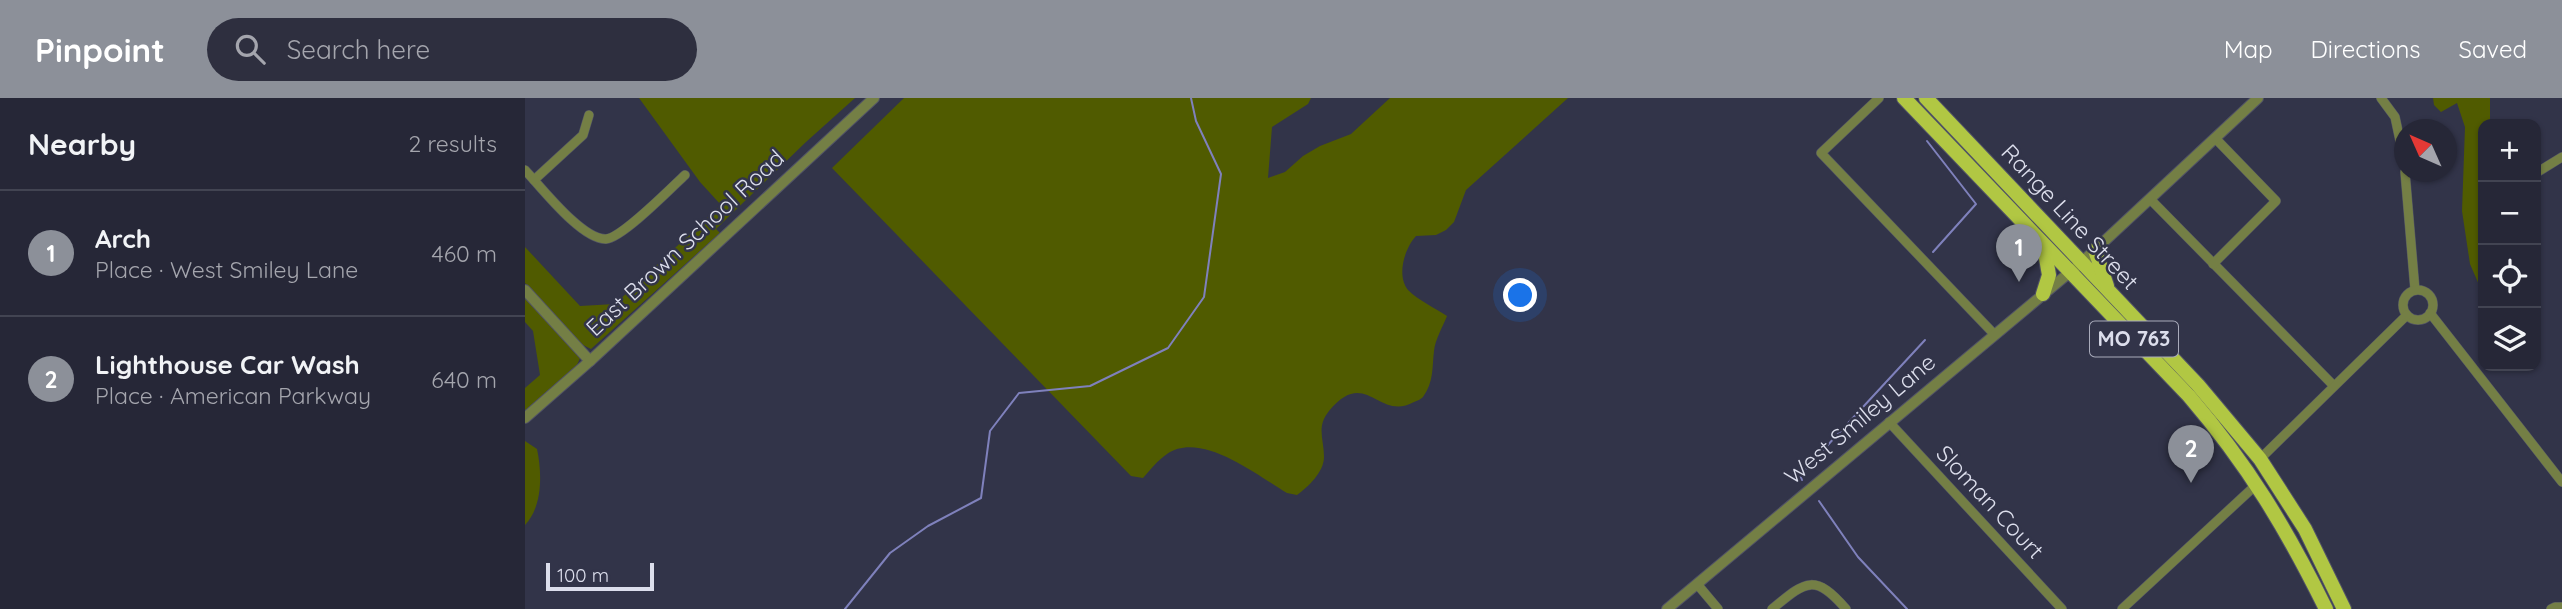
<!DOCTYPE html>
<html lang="en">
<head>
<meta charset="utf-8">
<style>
  :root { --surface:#262737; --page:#2e2f3f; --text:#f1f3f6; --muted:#a4a5ad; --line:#424452; --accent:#8c9099 }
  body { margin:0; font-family:Quicksand,sans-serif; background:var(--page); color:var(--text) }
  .controls { position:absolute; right:21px; top:21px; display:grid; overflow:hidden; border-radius:14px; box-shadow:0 2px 5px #0004 }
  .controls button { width:63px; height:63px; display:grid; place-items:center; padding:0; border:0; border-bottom:2px solid var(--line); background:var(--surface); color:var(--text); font:35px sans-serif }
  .compass { position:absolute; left:1869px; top:21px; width:63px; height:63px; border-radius:50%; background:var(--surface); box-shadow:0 2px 5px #0004; rotate:315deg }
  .scale { position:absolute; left:21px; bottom:18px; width:108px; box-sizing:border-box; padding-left:7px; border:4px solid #dcdeec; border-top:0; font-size:19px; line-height:24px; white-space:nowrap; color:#dcdeec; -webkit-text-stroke:5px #323449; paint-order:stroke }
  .you { position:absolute; left:996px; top:198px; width:24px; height:24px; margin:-18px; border:5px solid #fff; border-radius:50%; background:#1a73e8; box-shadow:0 0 0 10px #1a73e833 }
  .badge { display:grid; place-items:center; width:46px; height:46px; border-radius:50%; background:var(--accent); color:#fff; font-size:23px; font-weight:700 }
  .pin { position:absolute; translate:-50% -58px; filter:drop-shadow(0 2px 4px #0008) }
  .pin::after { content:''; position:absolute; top:37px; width:24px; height:21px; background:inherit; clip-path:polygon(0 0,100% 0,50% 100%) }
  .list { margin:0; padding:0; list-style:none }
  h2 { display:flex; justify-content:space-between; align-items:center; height:91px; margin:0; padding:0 28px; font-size:30px }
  h2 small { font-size:23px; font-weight:400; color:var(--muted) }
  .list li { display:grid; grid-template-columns:46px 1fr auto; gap:21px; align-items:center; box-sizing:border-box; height:126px; padding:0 28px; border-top:2px solid var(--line) }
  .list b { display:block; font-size:26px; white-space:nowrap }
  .list p { margin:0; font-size:23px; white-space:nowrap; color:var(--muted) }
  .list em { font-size:23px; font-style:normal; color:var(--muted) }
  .icon { flex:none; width:38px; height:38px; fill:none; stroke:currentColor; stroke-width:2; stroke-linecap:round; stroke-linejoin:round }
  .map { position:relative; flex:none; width:2037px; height:511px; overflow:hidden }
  header { display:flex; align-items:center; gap:42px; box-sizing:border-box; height:98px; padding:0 35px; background:var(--accent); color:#fff }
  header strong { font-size:33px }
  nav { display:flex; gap:38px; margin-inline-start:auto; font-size:24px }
  .search { width:490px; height:63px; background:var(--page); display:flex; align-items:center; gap:18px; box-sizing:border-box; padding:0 24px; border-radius:38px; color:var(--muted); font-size:26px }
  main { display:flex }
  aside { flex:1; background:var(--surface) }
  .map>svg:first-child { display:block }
</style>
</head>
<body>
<header>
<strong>Pinpoint</strong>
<div class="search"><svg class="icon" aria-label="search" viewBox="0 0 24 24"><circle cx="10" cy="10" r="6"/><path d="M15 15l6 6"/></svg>Search here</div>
<nav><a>Map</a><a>Directions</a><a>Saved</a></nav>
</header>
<main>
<aside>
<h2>Nearby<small>2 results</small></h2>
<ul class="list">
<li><span class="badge">1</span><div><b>Arch</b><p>Place · West Smiley Lane</p></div><em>460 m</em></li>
<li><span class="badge">2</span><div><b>Lighthouse Car Wash</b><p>Place · American Parkway</p></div><em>640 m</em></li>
</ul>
</aside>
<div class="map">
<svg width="2037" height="511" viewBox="0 0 2037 511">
  <rect width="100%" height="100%" fill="#323449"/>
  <g fill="#505b00">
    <path d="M114 0H330L281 44 191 131 195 135 66 251 56 246 0 185V149L55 208 90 206 196 107 175 84Z"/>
    <path d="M379 0H786L783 6 747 29 743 80 760 74 778 58 795 48 826 36 865 0H1043L941 92 929 124 921 132 911 137 891 138C880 150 871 177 883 192 893 202 910 210 922 218 918 228 910 242 909 253 907 269 909 284 898 299 896 301 892 303 889 304 853 324 841 268 804 313 791 329 799 341 799 359 799 374 783 389 772 397L762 395C733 378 676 332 642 356 633 362 625 372 618 380L606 378 307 70Z"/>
    <path d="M1908 0H1965V26H1958V196L1945 166 1937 113 1940 29 1932 5 1916 14 1909 7Z"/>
    <path d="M0 198 55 260 52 267 0 313V290L15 277 8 233 0 224Z"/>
    <path d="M0 343 12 351C17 375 18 408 0 427Z"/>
  </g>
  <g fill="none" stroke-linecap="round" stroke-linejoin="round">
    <g stroke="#7f81bc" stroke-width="2">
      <path d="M1402 43 1451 106 1408 154"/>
      <path d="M1277 382 1275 377 1400 242"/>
      <path d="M1294 403 1333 459 1382 511"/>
      <path d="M320 511 365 455 403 428 456 400 465 333 494 295 565 288 643 250 679 199 696 76 671 23 666 0"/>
    </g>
    <defs>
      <g id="minor">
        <path d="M1354 0 1296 55 1469 236"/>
        <path d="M1856 0 1870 19 1880 66"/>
        <path d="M0 72C16 89 57 142 81 141 97 140 146 90 160 77"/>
        <path d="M1880 74 1890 192"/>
        <path d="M2011 75 2037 59"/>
        <path d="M9 82 58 37 64 17"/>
        <path d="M1625 101 1809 288"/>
        <path d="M1688 166 1751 103 1690 40"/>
        <circle cx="1893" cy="207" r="15"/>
        <path d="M1905 215 2037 384"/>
        <path d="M1364 324 1537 511"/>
        <path d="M1735 361 1882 217"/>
        <path d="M1172 486 1193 511"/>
        <path d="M1247 511C1280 484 1289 474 1321 511"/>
        <path d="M1597 511 1732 386"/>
        <path d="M2026 511 2030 509H2037"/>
      </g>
      <g id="tertiary">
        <path d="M0 192 65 263"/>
        <path d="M0 320 65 263 349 0"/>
        <path d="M1142 511 1557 164 1733 0"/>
      </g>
      <g id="primary">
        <path d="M1379 0 1664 298C1723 367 1761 430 1801 511"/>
        <path d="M1401 0 1673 287 1735 361 1780 431 1819 511"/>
        <path d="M1570 152 1582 188"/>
        <path d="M1518 196 1524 177 1519 149"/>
      </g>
    </defs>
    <use href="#minor" stroke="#515366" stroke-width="10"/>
    <use href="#tertiary" stroke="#515366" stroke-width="12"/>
    <use href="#primary" stroke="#515366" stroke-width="16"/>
    <use href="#minor" stroke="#747f45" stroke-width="9"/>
    <use href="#tertiary" stroke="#747f45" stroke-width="10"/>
    <use href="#primary" stroke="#b1c743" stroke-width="14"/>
  </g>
  <g text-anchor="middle" stroke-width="5" stroke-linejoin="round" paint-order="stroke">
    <rect fill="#323449" stroke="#a9abbb" stroke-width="2" x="1565" y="223.5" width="88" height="35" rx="5"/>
    <g font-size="21" font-weight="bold" fill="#dcdeec">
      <text x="1609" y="248">MO 763</text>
    </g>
    <g font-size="23" fill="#dcdeec" stroke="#323449">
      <text transform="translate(1545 119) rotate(47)" y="8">Range Line Street</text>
      <text transform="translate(160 145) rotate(-43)" y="8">East Brown School Road</text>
      <text transform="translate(1335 321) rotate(-40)" y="8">West Smiley Lane</text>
      <text transform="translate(1465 404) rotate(47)" y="8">Sloman Court</text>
    </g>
  </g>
</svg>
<div class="controls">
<button>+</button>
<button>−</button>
<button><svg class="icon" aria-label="locate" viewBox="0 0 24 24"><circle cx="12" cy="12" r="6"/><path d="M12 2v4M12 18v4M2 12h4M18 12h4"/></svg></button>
<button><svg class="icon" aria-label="layers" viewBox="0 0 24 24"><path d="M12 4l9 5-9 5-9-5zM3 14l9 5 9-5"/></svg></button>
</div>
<svg class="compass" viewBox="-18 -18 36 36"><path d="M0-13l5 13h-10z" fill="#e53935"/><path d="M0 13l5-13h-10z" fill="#a4a5ad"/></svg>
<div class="scale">100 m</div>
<div class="you"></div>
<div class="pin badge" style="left:1494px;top:184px">1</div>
<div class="pin badge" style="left:1666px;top:385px">2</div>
</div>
</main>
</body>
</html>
